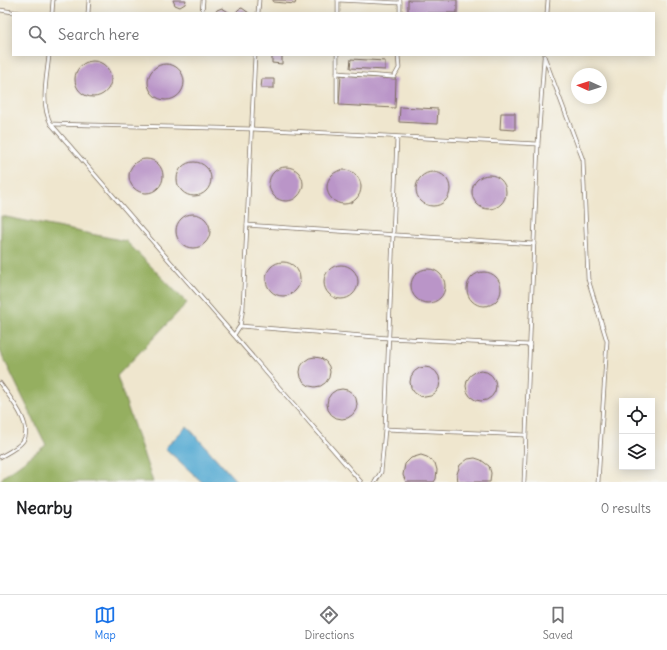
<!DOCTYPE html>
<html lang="en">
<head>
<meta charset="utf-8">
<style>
  :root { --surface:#fff; --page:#f2f2f2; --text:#202124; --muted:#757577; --line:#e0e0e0; --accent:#1a73e8 }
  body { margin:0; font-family:Delius,sans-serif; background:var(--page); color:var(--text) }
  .controls { position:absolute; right:12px; bottom:12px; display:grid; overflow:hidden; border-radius:0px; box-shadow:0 2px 10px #0003 }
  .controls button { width:36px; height:36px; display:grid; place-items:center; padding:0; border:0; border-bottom:1px solid var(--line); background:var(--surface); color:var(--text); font:20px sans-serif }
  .compass { position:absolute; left:571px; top:68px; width:36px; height:36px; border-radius:50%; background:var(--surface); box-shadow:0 2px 10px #0003; rotate:273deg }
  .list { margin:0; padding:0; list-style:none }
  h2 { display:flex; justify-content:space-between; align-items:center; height:52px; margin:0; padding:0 16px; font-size:17px }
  h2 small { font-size:13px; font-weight:400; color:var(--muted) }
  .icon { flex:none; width:22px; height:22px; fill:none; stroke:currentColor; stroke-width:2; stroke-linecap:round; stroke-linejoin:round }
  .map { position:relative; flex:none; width:667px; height:482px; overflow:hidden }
  .search { position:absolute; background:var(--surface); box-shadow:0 2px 10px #0003; left:12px; right:12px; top:12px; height:44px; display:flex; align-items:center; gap:10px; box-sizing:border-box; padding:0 14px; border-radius:0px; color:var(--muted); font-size:15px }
  .sheet { height:112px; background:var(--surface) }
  nav { display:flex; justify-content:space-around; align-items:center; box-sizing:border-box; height:56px; border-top:1px solid var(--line); background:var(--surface); font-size:11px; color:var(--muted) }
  nav a { display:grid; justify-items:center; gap:2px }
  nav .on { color:var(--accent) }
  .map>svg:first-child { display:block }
</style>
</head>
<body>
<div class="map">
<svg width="667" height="482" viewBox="0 0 667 482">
  <rect width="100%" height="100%" fill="#f6f6f2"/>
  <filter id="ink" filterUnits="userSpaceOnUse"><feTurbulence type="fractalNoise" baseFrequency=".025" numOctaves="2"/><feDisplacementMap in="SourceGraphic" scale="8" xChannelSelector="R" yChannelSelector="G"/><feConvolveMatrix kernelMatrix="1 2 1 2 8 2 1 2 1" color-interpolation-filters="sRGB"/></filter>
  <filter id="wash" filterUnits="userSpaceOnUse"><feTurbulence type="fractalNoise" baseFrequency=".012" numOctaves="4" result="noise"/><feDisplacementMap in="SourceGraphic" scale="16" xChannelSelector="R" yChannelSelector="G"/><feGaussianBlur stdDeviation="0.9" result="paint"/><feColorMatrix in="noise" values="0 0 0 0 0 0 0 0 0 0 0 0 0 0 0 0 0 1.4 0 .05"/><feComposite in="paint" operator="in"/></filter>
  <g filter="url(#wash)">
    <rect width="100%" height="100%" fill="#efe6ce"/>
    <path fill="#95af61" stroke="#686c40" d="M1 216 126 241 187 303 117 376 153 482H0L3 477 46 445 0 351Z"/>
    <path fill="#57abd3" stroke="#496a78" d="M187 426 237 482H202L165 448Z"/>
    <g id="blocks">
      <g fill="#ba95c8">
        <path d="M173 0H186L185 4 180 7 175 5Z"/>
        <path d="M273 0H296L295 4 273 2Z"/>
        <rect x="408" y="0" width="49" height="13"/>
        <path d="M222 8 230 13H215L217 10Z"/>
        <path d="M242 8 249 13H235L239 9Z"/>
        <path d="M272 55H282V64L272 63Z"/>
        <path d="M351 59 385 61V70L350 68Z"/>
        <circle cx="93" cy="79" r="18"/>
        <circle cx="166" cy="82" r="18"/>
        <path d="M341 75 396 79 395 108 339 105Z"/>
        <path d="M262 79H274V88H261Z"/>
        <path d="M400 107 438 109 437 124 399 122Z"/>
        <path d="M501 113H515V130L500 129Z"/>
        <circle cx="146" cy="176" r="17"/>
        <circle cx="194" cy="179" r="17"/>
        <circle cx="286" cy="184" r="17"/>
        <circle cx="344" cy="187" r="17"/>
        <circle cx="433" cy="189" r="17"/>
        <circle cx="489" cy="192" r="17"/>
        <circle cx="193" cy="231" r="17"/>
        <circle cx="283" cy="279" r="17"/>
        <circle cx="341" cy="282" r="17"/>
        <circle cx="428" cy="286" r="17"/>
        <circle cx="484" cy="289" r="17"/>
        <circle cx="315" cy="372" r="15"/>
        <circle cx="425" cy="382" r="15"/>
        <circle cx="481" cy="386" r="15"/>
        <circle cx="342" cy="404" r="15"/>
        <path d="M421 455 427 457 435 463 437 470 436 479 434 482H406L403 475 405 464 411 458Z"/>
        <path d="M475 458 481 460 489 466 491 473 490 482H458L457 474 460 465 468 459Z"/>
      </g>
    </g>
  </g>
  <g filter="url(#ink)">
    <use href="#blocks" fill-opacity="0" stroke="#7a6c5c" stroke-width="1"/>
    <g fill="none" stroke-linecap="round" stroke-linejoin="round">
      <defs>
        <g id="lane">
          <path d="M338 0 400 3"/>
          <path d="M0 10 20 13"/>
          <path d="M52 13 53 0"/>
          <path d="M88 13 89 0"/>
          <path d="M202 13 203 0"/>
          <path d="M258 13 259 0"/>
          <path d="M338 13V0"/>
          <path d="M400 13V0"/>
          <path d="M547 13 548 0"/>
          <path d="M49 55C47 77 40 104 51 124L361 482"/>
          <path d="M544 56 583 160 588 279 607 341 598 482"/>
          <path d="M337 73 394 77 399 68 398 55"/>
          <path d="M337 102V55"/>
          <path d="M51 124 253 129 538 144"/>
          <path d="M247 225 534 244"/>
          <path d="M240 326 388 338 530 345"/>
          <path d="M234 335 240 326 243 308 255 55"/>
          <path d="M0 383C9 397 34 425 23 441 18 448 7 453 0 457"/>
          <path d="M385 429 525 435"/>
          <path d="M375 482 381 472 385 429 397 138"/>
          <path d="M524 482 538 144 544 58"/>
        </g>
      </defs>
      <use href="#lane" stroke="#7a6c5c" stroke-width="4.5"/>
      <use href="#lane" stroke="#fff" stroke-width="3"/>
    </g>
  </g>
</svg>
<div class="controls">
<button><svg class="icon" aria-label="locate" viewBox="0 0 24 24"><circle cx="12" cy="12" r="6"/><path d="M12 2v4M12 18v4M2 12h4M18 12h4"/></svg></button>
<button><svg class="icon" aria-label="layers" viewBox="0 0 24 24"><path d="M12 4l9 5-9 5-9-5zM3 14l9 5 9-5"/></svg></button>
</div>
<svg class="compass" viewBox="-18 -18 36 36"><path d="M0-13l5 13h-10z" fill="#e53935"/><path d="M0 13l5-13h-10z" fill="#757577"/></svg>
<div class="search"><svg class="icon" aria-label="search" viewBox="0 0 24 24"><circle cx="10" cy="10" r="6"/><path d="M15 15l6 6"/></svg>Search here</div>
</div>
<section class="sheet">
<h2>Nearby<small>0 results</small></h2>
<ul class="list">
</ul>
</section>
<nav>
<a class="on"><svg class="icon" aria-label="map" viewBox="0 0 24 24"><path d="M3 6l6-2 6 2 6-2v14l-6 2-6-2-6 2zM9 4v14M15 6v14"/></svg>Map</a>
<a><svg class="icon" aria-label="directions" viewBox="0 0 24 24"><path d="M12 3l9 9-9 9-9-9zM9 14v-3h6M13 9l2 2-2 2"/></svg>Directions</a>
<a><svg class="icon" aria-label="saved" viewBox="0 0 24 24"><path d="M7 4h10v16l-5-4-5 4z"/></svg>Saved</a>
</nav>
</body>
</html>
